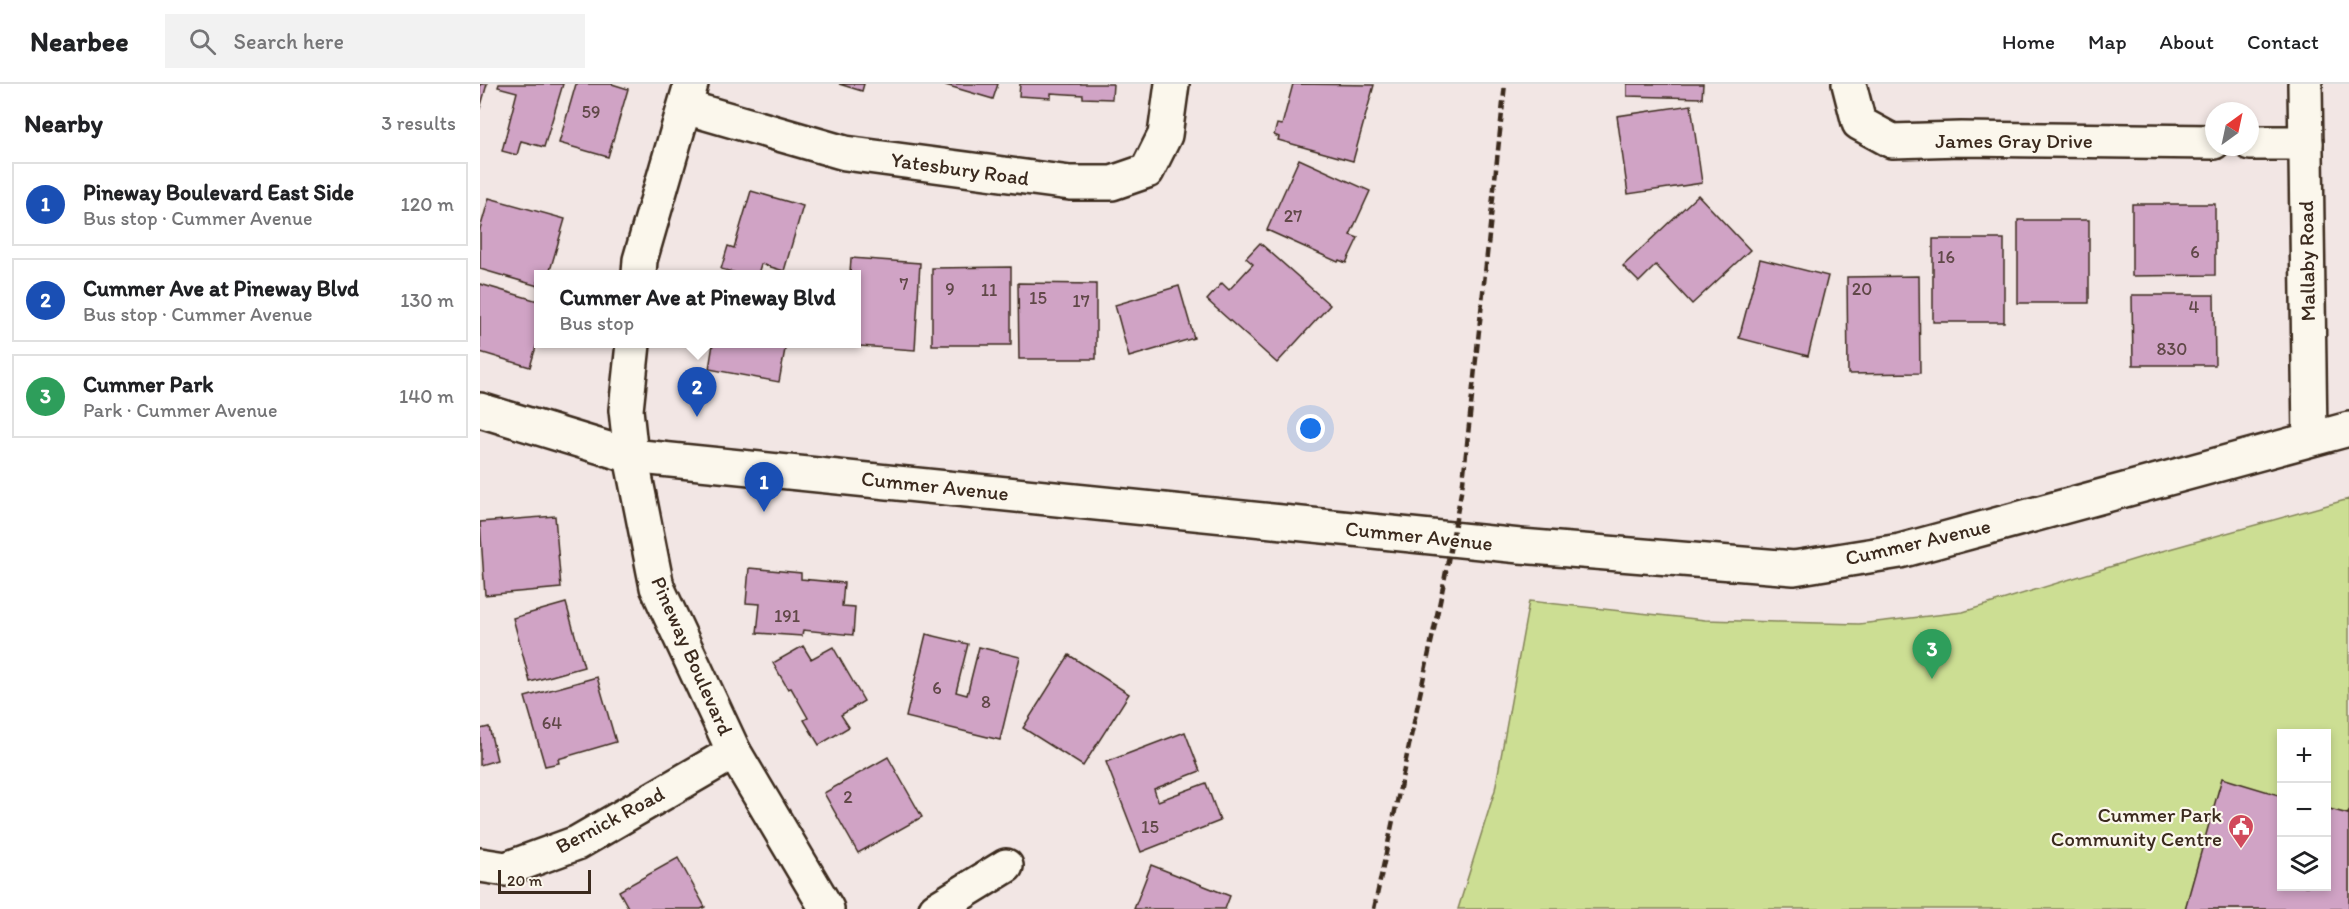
<!DOCTYPE html>
<html lang="en">
<head>
<meta charset="utf-8">
<style>
  :root { --surface:#fff; --page:#f2f2f2; --text:#202124; --muted:#757577; --line:#e0e0e0; --accent:#7c3aed }
  body { margin:0; font-family:Itim,sans-serif; background:var(--page); color:var(--text) }
  .controls { position:absolute; right:18px; bottom:18px; display:grid; overflow:hidden; border-radius:0px; box-shadow:0 3px 9px #0003 }
  .controls button { width:54px; height:54px; display:grid; place-items:center; padding:0; border:0; border-bottom:2px solid var(--line); background:var(--surface); color:var(--text); font:30px sans-serif }
  .compass { position:absolute; left:1725px; top:18px; width:54px; height:54px; border-radius:50%; background:var(--surface); box-shadow:0 3px 9px #0003; rotate:33deg }
  .scale { position:absolute; left:18px; bottom:15px; width:93px; box-sizing:border-box; padding-left:6px; border:3px solid #3b2a1e; border-top:0; font-size:16px; line-height:21px; white-space:nowrap; color:#3b2a1e; -webkit-text-stroke:4px #fbf7ec; paint-order:stroke }
  .you { position:absolute; left:831px; top:345px; width:21px; height:21px; margin:-15px; border:4px solid #fff; border-radius:50%; background:#1a73e8; box-shadow:0 0 0 9px #1a73e833 }
  .badge { display:grid; place-items:center; width:39px; height:39px; border-radius:50%; background:var(--accent); color:#fff; font-size:20px; font-weight:700 }
  .pin { position:absolute; translate:-50% -50px; filter:drop-shadow(0 2px 3px #0008) }
  .pin::after { content:''; position:absolute; top:32px; width:21px; height:18px; background:inherit; clip-path:polygon(0 0,100% 0,50% 100%) }
  .popup { position:absolute; left:54px; top:186px; width:327px; height:78px; box-sizing:border-box; display:grid; place-content:center; border-radius:0px; background:var(--surface); filter:drop-shadow(0 2px 4px #0005); font-size:20px; white-space:nowrap; color:var(--muted) }
  .popup b { font-size:22px; color:var(--text) }
  .popup::after { content:''; position:absolute; left:50%; top:100%; margin-left:-12px; border:12px solid transparent; border-top-color:var(--surface) }
  .list { margin:0; padding:0; list-style:none }
  h2 { display:flex; justify-content:space-between; align-items:center; height:78px; margin:0; padding:0 24px; font-size:26px }
  h2 small { font-size:20px; font-weight:400; color:var(--muted) }
  .list li { display:grid; grid-template-columns:39px 1fr auto; gap:18px; align-items:center; box-sizing:border-box; height:84px; margin:0 12px 12px; padding:0 12px; border:2px solid var(--line); border-radius:0px }
  .list b { display:block; font-size:22px; white-space:nowrap }
  .list p { margin:0; font-size:20px; white-space:nowrap; color:var(--muted) }
  .list em { font-size:20px; font-style:normal; color:var(--muted) }
  .icon { flex:none; width:33px; height:33px; fill:none; stroke:currentColor; stroke-width:2; stroke-linecap:round; stroke-linejoin:round }
  .map { position:relative; flex:none; width:1869px; height:825px; overflow:hidden }
  header { display:flex; align-items:center; gap:36px; box-sizing:border-box; height:84px; padding:0 30px; background:var(--surface); border-bottom:2px solid var(--line) }
  header strong { font-size:28px }
  nav { display:flex; gap:33px; margin-inline-start:auto; font-size:21px }
  .search { width:420px; height:54px; background:var(--page); display:flex; align-items:center; gap:15px; box-sizing:border-box; padding:0 21px; border-radius:0px; color:var(--muted); font-size:22px }
  main { display:flex }
  aside { flex:1; background:var(--surface) }
  .map>svg:first-child { display:block }
</style>
</head>
<body>
<header>
<strong>Nearbee</strong>
<div class="search"><svg class="icon" aria-label="search" viewBox="0 0 24 24"><circle cx="10" cy="10" r="6"/><path d="M15 15l6 6"/></svg>Search here</div>
<nav><a>Home</a><a>Map</a><a>About</a><a>Contact</a></nav>
</header>
<main>
<aside>
<h2>Nearby<small>3 results</small></h2>
<ul class="list">
<li><span class="badge" style="background:#1a4fb4">1</span><div><b>Pineway Boulevard East Side</b><p>Bus stop · Cummer Avenue</p></div><em>120 m</em></li>
<li><span class="badge" style="background:#1a4fb4">2</span><div><b>Cummer Ave at Pineway Blvd</b><p>Bus stop · Cummer Avenue</p></div><em>130 m</em></li>
<li><span class="badge" style="background:#2e9e5b">3</span><div><b>Cummer Park</b><p>Park · Cummer Avenue</p></div><em>140 m</em></li>
</ul>
</aside>
<div class="map">
<svg width="1869" height="825" viewBox="0 0 1869 825">
  <rect width="100%" height="100%" fill="#f2e6e4"/>
  <filter id="ink" filterUnits="userSpaceOnUse"><feTurbulence type="fractalNoise" baseFrequency=".0167" numOctaves="2"/><feDisplacementMap in="SourceGraphic" scale="12" xChannelSelector="R" yChannelSelector="G"/><feConvolveMatrix kernelMatrix="1 2 1 2 8 2 1 2 1" color-interpolation-filters="sRGB"/></filter>
  <g filter="url(#ink)">
    <path fill="#ccde93" stroke="#848458" stroke-width="1.5" fill-rule="evenodd" d="M1869 415V825H978L1015 706 1049 517 1225 536 1379 540 1483 528 1675 469ZM1802 650H1846V802H1802Z"/>
    <g fill="#d0a3c5" stroke="#3b2a1e" stroke-width="1.5">
      <path d="M0 0H7L0 25Z"/>
      <path d="M19 0H83L64 63 41 57 37 71 22 67 37 8 18 3Z"/>
      <path d="M96 0H132L148 5 128 73 79 59Z"/>
      <path d="M359 0H384L382 7Z"/>
      <path d="M462 0H518L513 15Z"/>
      <path d="M540 0H633L632 15 603 14V11L571 9V14L539 12Z"/>
      <path d="M813 0 894 1 873 77 798 56 799 53 794 51 797 40 802 41Z"/>
      <path d="M1147 0H1223L1222 14 1147 12Z"/>
      <path d="M1211 21 1222 99 1148 110 1137 32Z"/>
      <path d="M819 75 890 107 870 151 878 154 866 179 859 176 858 178 787 146Z"/>
      <path d="M271 107 323 122 304 187 281 180 278 190H260L241 185 248 162 254 164Z"/>
      <path d="M1218 111 1270 166 1212 220 1176 181 1159 198 1143 182Z"/>
      <path d="M9 114 85 135 69 190H58V202L0 185V145Z"/>
      <path d="M1652 120H1735V191L1652 192Z"/>
      <rect x="1538" y="136" width="71" height="83"/>
      <rect x="1453" y="155" width="71" height="83"/>
      <path d="M780 159 850 221 797 279 727 216 742 199 749 206 773 180 766 174Z"/>
      <path d="M371 174 440 179 435 266 365 261 376 260V190H370Z"/>
      <path d="M1280 175 1348 192 1328 272 1259 254Z"/>
      <path d="M531 183V261H452V184Z"/>
      <path d="M1439 192 1440 289 1368 290 1367 193Z"/>
      <path d="M538 199 616 200V275H539Z"/>
      <path d="M0 200 58 217V256L50 283 0 268Z"/>
      <path d="M699 202 714 254 649 273 635 221Z"/>
      <path d="M1652 211H1734L1735 281H1653Z"/>
      <path d="M233 260H306L299 298 229 285Z"/>
      <path d="M75 432 81 504 5 511 0 438Z"/>
      <path d="M269 484 321 489V495L364 499 362 522 375 523 373 551 323 546 322 552 277 549 280 520 266 519Z"/>
      <path d="M86 519 104 583 50 598 33 534Z"/>
      <path d="M446 550 488 560 476 608 487 611 499 563 540 573 520 656 426 633Z"/>
      <path d="M323 562 331 575 353 563 384 617 361 631 369 643 339 661 324 636 328 634 311 604 308 605 293 579Z"/>
      <path d="M589 571 649 610 603 682 543 644Z"/>
      <path d="M117 593 136 658 78 675 79 679 65 682 45 613Z"/>
      <path d="M9 643 17 676 0 681V645Z"/>
      <path d="M705 648 720 687 674 705 678 717 726 699 740 737 661 768 626 678Z"/>
      <path d="M408 673 442 733 378 769 344 709Z"/>
      <path d="M1742 694 1802 712V802H1846V724L1868 730 1869 726V825H1705Z"/>
      <path d="M198 774 225 823 221 825H149L139 807Z"/>
      <path d="M671 781 750 812 745 825H654Z"/>
    </g>
    <g fill="none" stroke-linecap="round" stroke-linejoin="round">
      <defs>
        <g id="minor">
          <path d="M1369 0 1379 39 1412 57 1481 55 1734 58"/>
          <path d="M1825 0 1830 354"/>
          <path d="M205 23 365 69 590 99H632L667 87 685 51 692 0"/>
          <path d="M1770 59H1826"/>
          <path d="M159 190 160 176 211 0"/>
          <path d="M153 260 146 326 151 372 177 503 254 668 347 825"/>
          <path d="M0 781 26 785 97 759 254 668"/>
          <path d="M456 825 526 782"/>
        </g>
        <path id="tertiary" d="M0 326 151 372 1040 462 1314 484 1420 467 1869 345"/>
      </defs>
      <use href="#minor" stroke="#3b2a1e" stroke-width="38"/>
      <use href="#tertiary" stroke="#3b2a1e" stroke-width="38"/>
      <use href="#minor" stroke="#fbf7ec" stroke-width="33"/>
      <use href="#tertiary" stroke="#fbf7ec" stroke-width="33"/>
      <path stroke="#3b2a1e" stroke-width="4.5" stroke-dasharray="9 4.5" stroke-linecap="butt" d="M894 825 963 503 983 398 1025 0"/>
    </g>
  </g>
  <defs>
    <symbol id="civic-pin" viewBox="-11 -11 22 30"><path d="M0 17L-7.5 6A9.5 9.5 0 1 1 7.5 6Z" fill="#d1495b" stroke="#fbf7ec"/><path d="M-.6-6.5H3V-4.5H.6V-3L4-1V1h2V6H-6V1h2V-1L-.6-3ZM-1.2 2.5V6h2.4V2.5Z" fill="#fff"/></symbol>
  </defs>
  <g fill-rule="evenodd">
    <use href="#civic-pin" x="1746" y="728" width="30" height="40"/>
  </g>
  <g text-anchor="middle" stroke-width="4.5" stroke-linejoin="round" paint-order="stroke">
    <g font-size="18" fill="#604848">
      <text x="111" y="34">59</text>
      <text x="813" y="138">27</text>
      <text x="1715" y="174">6</text>
      <text x="1466" y="179">16</text>
      <text x="424" y="206">7</text>
      <text x="470" y="211">9</text>
      <text x="1382" y="211">20</text>
      <text x="509" y="212">11</text>
      <text x="558" y="220">15</text>
      <text x="601" y="223">17</text>
      <text x="1714" y="229">4</text>
      <text x="1692" y="271">830</text>
      <text x="307" y="538">191</text>
      <text x="457" y="610">6</text>
      <text x="506" y="624">8</text>
      <text x="72" y="645">64</text>
      <text x="368" y="719">2</text>
      <text x="670" y="749">15</text>
    </g>
    <g font-size="21" fill="#3b2a1e" stroke="#fbf7ec">
      <text x="1534" y="64">James Gray Drive</text>
      <text transform="translate(480 85) rotate(8)" y="7">Yatesbury Road</text>
      <text transform="translate(1827 177) rotate(-91)" y="7">Mallaby Road</text>
      <text transform="translate(455 402) rotate(6)" y="7">Cummer Avenue</text>
      <text transform="translate(939 452) rotate(6)" y="7">Cummer Avenue</text>
      <text transform="translate(1438 458) rotate(-13)" y="7">Cummer Avenue</text>
      <text transform="translate(212 572) rotate(66)" y="7">Pineway Boulevard</text>
      <text transform="translate(130 736) rotate(-28)" y="7">Bernick Road</text>
    </g>
    <g font-size="21" fill="#3b2a1e" stroke="#fbf7ec" text-anchor="end">
      <text x="1742" y="738">Cummer Park<tspan x="1742" dy="24">Community Centre</tspan></text>
    </g>
  </g>
</svg>
<div class="controls">
<button>+</button>
<button>−</button>
<button><svg class="icon" aria-label="layers" viewBox="0 0 24 24"><path d="M12 4l9 5-9 5-9-5zM3 14l9 5 9-5"/></svg></button>
</div>
<svg class="compass" viewBox="-18 -18 36 36"><path d="M0-13l5 13h-10z" fill="#e53935"/><path d="M0 13l5-13h-10z" fill="#757577"/></svg>
<div class="scale">20 m</div>
<div class="you"></div>
<div class="pin badge" style="left:284px;top:428px;background:#1a4fb4">1</div>
<div class="pin badge" style="left:217px;top:333px;background:#1a4fb4">2</div>
<div class="popup"><b>Cummer Ave at Pineway Blvd</b>Bus stop</div>
<div class="pin badge" style="left:1452px;top:595px;background:#2e9e5b">3</div>
</div>
</main>
</body>
</html>
